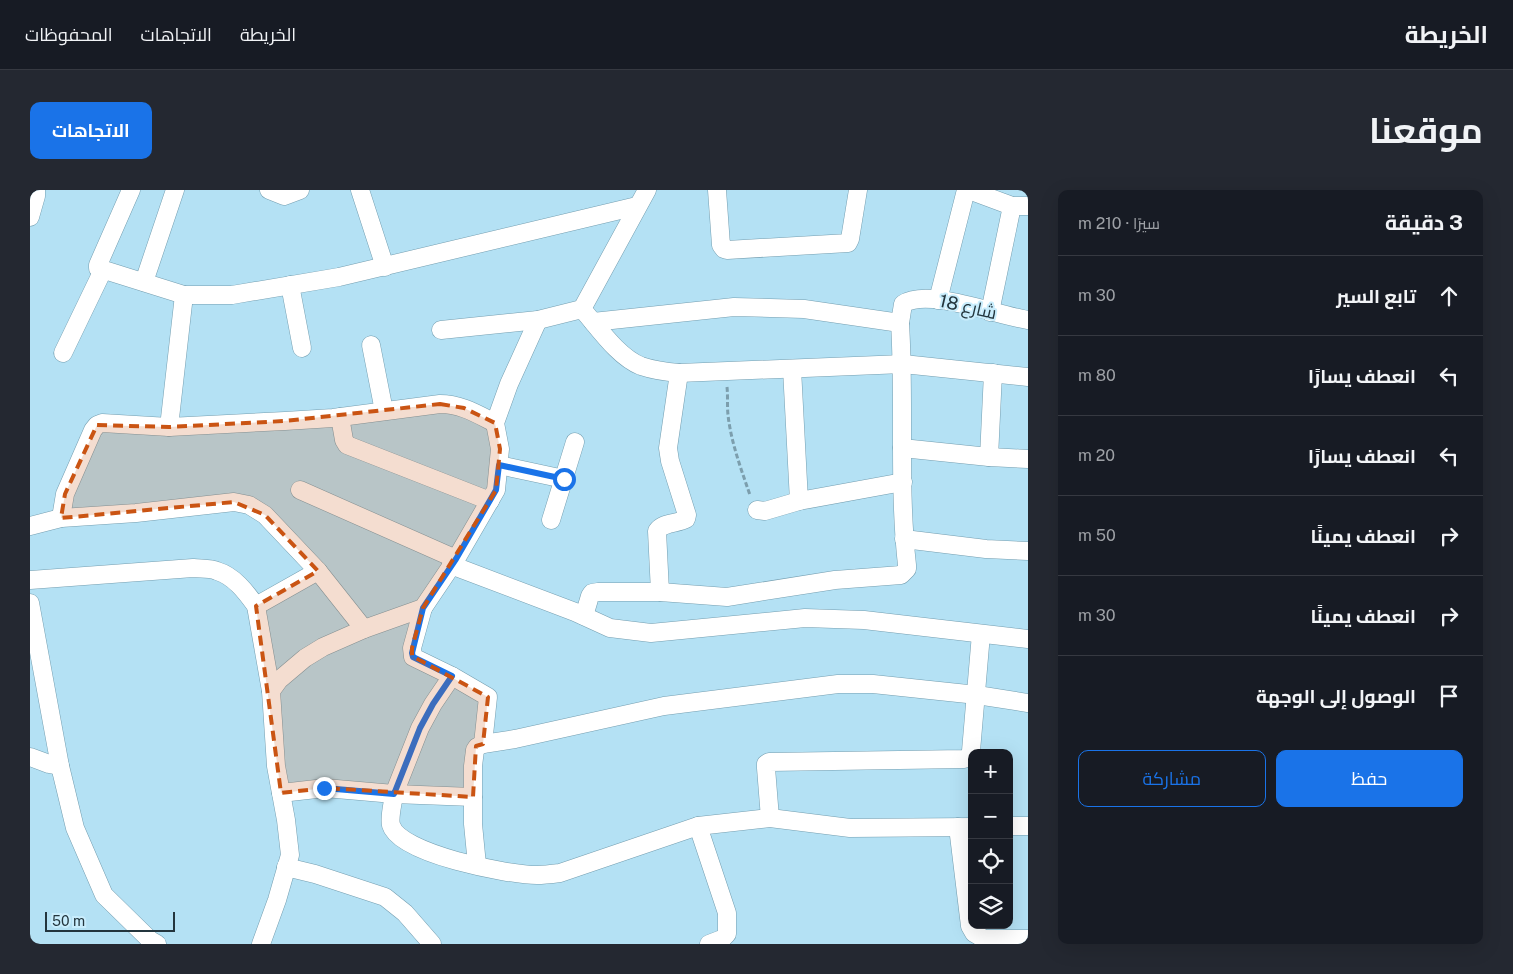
<!DOCTYPE html>
<html lang="ar">
<head>
<meta charset="utf-8">
<style>
  :root { --surface:#171b24; --page:#242831; --text:#f1f3f6; --muted:#9ea1a6; --line:#363941; --accent:#1a73e8 }
  body { margin:0; font-family:"Public Sans",Cairo,sans-serif; background:var(--page); color:var(--text); direction:rtl }
  .controls { position:absolute; right:15px; bottom:15px; display:grid; overflow:hidden; border-radius:10px; box-shadow:0 5px 20px #0002 }
  .controls button { width:45px; height:45px; display:grid; place-items:center; padding:0; border:0; border-bottom:1px solid var(--line); background:var(--surface); color:var(--text); font:25px sans-serif }
  .scale { position:absolute; left:15px; bottom:12px; width:130px; box-sizing:border-box; padding-left:5px; border:2px solid #23353d; border-top:0; font-size:14px; line-height:18px; white-space:nowrap; color:#23353d; -webkit-text-stroke:4px #c9edfc; paint-order:stroke }
  .stop { position:absolute; width:15px; height:15px; margin:-11px; border:4px solid #1a73e8; border-radius:50%; background:#fff }
  .stop.end { background:#1a73e8; border-color:#fff; box-shadow:0 1px 5px #0008 }
  .list { margin:0; padding:0; list-style:none }
  h2 { display:flex; justify-content:space-between; align-items:center; height:65px; margin:0; padding:0 20px; font-size:21px }
  h2 small { font-size:16px; font-weight:400; color:var(--muted) }
  .list li { display:grid; grid-template-columns:32px 1fr auto; gap:15px; align-items:center; box-sizing:border-box; height:80px; padding:0 20px; border-top:1px solid var(--line) }
  .list b { display:block; font-size:19px; white-space:nowrap }
  .list em { font-size:16px; font-style:normal; color:var(--muted) }
  .actions { display:flex; gap:10px; padding:15px 20px }
  .actions a { flex:1; padding:11px 0; border:1px solid var(--accent); border-radius:10px; text-align:center; font-size:18px; color:var(--accent) }
  .actions .main { background:var(--accent); color:#fff }
  .icon { flex:none; width:28px; height:28px; fill:none; stroke:currentColor; stroke-width:2; stroke-linecap:round; stroke-linejoin:round }
  .map { position:relative; flex:none; width:998px; height:754px; overflow:hidden; direction:ltr; border-radius:10px }
  header { display:flex; align-items:center; gap:30px; box-sizing:border-box; height:70px; padding:0 25px; background:var(--surface); border-bottom:1px solid var(--line) }
  header strong { font-size:24px }
  nav { display:flex; gap:28px; margin-inline-start:auto; font-size:18px }
  .intro { display:flex; align-items:center; justify-content:space-between; box-sizing:border-box; height:120px; padding:0 30px }
  h1 { margin:0; font-size:35px }
  .button { padding:12px 22px; border-radius:10px; background:var(--accent); color:#fff; font-size:18px; font-weight:700 }
  main { display:flex; gap:30px; padding:0 30px }
  aside { flex:1; background:var(--surface); border-radius:10px; box-shadow:0 5px 20px #0002 }
  .map>svg:first-child { display:block }
</style>
</head>
<body>
<header>
<strong>الخريطة</strong>
<nav><a>الخريطة</a><a>الاتجاهات</a><a>المحفوظات</a></nav>
</header>
<div class="intro"><h1>موقعنا</h1><a class="button">الاتجاهات</a></div>
<main>
<aside>
<h2>3 دقيقة<small>سيرًا · 210 m</small></h2>
<ul class="list">
<li><svg class="icon" aria-label="ahead" viewBox="0 0 24 24"><path d="M12 20V5M6 11l6-6 6 6"/></svg><div><b>تابع السير</b></div><em>30 m</em></li>
<li><svg class="icon" aria-label="left" viewBox="0 0 24 24"><path d="M17 20v-9H6M10 6l-5 5 5 5"/></svg><div><b>انعطف يسارًا</b></div><em>80 m</em></li>
<li><svg class="icon" aria-label="left" viewBox="0 0 24 24"><path d="M17 20v-9H6M10 6l-5 5 5 5"/></svg><div><b>انعطف يسارًا</b></div><em>20 m</em></li>
<li><svg class="icon" aria-label="right" viewBox="0 0 24 24"><path d="M7 20v-9h11M14 6l5 5-5 5"/></svg><div><b>انعطف يمينًا</b></div><em>50 m</em></li>
<li><svg class="icon" aria-label="right" viewBox="0 0 24 24"><path d="M7 20v-9h11M14 6l5 5-5 5"/></svg><div><b>انعطف يمينًا</b></div><em>30 m</em></li>
<li><svg class="icon" aria-label="arrive" viewBox="0 0 24 24"><path d="M6 21V4h12l-3 4 3 4H6"/></svg><div><b>الوصول إلى الوجهة</b></div></li>
</ul>
<div class="actions"><a class="main">حفظ</a><a>مشاركة</a></div>
</aside>
<div class="map">
<svg width="998" height="754" viewBox="0 0 998 754">
  <rect width="100%" height="100%" fill="#b4e1f4"/>
  <g fill="none" stroke-linecap="round" stroke-linejoin="round">
    <defs>
      <g id="minor">
        <path d="M101 0 68 75V78L154 105H202L309 87 607 16"/>
        <path d="M239 0 254 6 270 0"/>
        <path d="M330 0 355 77"/>
        <path d="M687 0 691 55 694 59 697 60 818 53 820 49 828 0"/>
        <path d="M939 0 982 16H998"/>
        <path d="M0 27 6 6V0"/>
        <path d="M114 92 145 0"/>
        <path d="M260 95 272 158"/>
        <path d="M908 110 936 0"/>
        <path d="M552 119 617 0"/>
        <path d="M960 122 982 16"/>
        <path d="M870 133 873 114C898 97 968 126 998 130"/>
        <path d="M411 140 508 130 552 119C568 137 588 167 611 176 623 180 636 182 649 183L873 174 998 187"/>
        <path d="M341 155 354 221"/>
        <path d="M33 163 73 80"/>
        <path d="M762 179 769 311"/>
        <path d="M310 227 314 250 317 255 460 311"/>
        <path d="M139 237 154 105"/>
        <path d="M872 258 959 267 998 269"/>
        <path d="M959 267 963 183"/>
        <path d="M469 275 534 289"/>
        <path d="M270 300 426 369"/>
        <path d="M727 320 735 321 769 311 873 292"/>
        <path d="M31 328 35 304 63 240 67 235 72 233 139 237 255 231 303 228 410 214C431 214 447 224 465 233"/>
        <path d="M521 330 545 252"/>
        <path d="M0 336 31 328 106 323 204 312 219 315 235 325 288 381 334 439"/>
        <path d="M874 349 956 359 998 361"/>
        <path d="M421 375 545 422 580 438 621 443 775 428 834 430 998 449"/>
        <path d="M0 390 163 378C171 379 180 378 187 381 204 386 216 402 226 416L241 501"/>
        <path d="M630 402 627 341C633 332 647 334 656 329L657 325 640 271 638 258 649 183"/>
        <path d="M0 413 30 576 45 638 74 705 120 750 127 754"/>
        <path d="M226 416 288 381"/>
        <path d="M393 418 382 458 383 467 422 486 458 507 453 554"/>
        <path d="M554 426 560 406 562 403 568 402H630L697 407 805 390 871 385 877 379V375C868 295 875 214 870 133L774 119 704 117 563 132"/>
        <path d="M422 486 403 514 390 538 364 604 443 607"/>
        <path d="M0 567 19 574 30 576"/>
        <path d="M251 603 295 598 364 604C363 613 359 627 361 635 369 664 479 685 507 685 514 685 522 684 530 683L668 636 740 628 820 638 942 637"/>
        <path d="M740 628 736 578V574L739 572 934 569 939 567 941 561 951 444"/>
        <path d="M668 636 697 723V744L692 749 679 754"/>
        <path d="M979 636H998"/>
        <path d="M928 637 940 736 944 743 954 749H998"/>
        <path d="M447 675 443 634V576L445 560 447 557 453 554 485 549 634 516 808 494H843L947 505 998 513"/>
        <path d="M256 677 285 684 355 707 375 723 402 754"/>
        <path d="M231 754 247 710 260 665 256 630 246 576 241 501 249 490 275 468 293 457 334 439 393 418 426 369 466 300 470 259 465 233 479 194 508 130"/>
      </g>
    </defs>
    <use href="#minor" stroke="#749eb0" stroke-width="19"/>
    <path stroke="#7c9ead" stroke-width="3" stroke-dasharray="5 2.5" stroke-linecap="butt" d="M697 197C698 206 697 216 698 225 701 252 711 279 720 305"/>
    <use href="#minor" stroke="#fff" stroke-width="18"/>
  </g>
  <g fill="none" stroke-linecap="round" stroke-linejoin="round">
    <path stroke="#1a73e8" stroke-width="6" d="M294 598 364 604 390 538 403 514 422 486 383 467 382 463 393 418 426 369 466 300 469 275 534 289"/>
  </g>
  <path fill="#ca5413" fill-opacity="0.2" stroke="#ca5413" stroke-width="4" stroke-dasharray="10 6" stroke-linejoin="round" d="M410 214 434 218 465 233 470 259 466 300 393 418 382 458V466L458 507 453 554 446 556 443 607 295 598 251 603 226 416 288 381 235 325 204 312 31 328 35 304 67 235 139 237 255 231Z"/>
  <g text-anchor="middle" stroke-width="4" stroke-linejoin="round" paint-order="stroke">
    <g font-size="18" fill="#23353d" stroke="#c9edfc">
      <text transform="translate(938 117) rotate(13)" y="6">شارع 18</text>
    </g>
  </g>
</svg>
<div class="controls">
<button>+</button>
<button>−</button>
<button><svg class="icon" aria-label="locate" viewBox="0 0 24 24"><circle cx="12" cy="12" r="6"/><path d="M12 2v4M12 18v4M2 12h4M18 12h4"/></svg></button>
<button><svg class="icon" aria-label="layers" viewBox="0 0 24 24"><path d="M12 4l9 5-9 5-9-5zM3 14l9 5 9-5"/></svg></button>
</div>
<div class="scale">50 m</div>
<div class="stop" style="left:534px;top:289px"></div>
<div class="stop end" style="left:294px;top:598px"></div>
</div>
</main>
</body>
</html>
